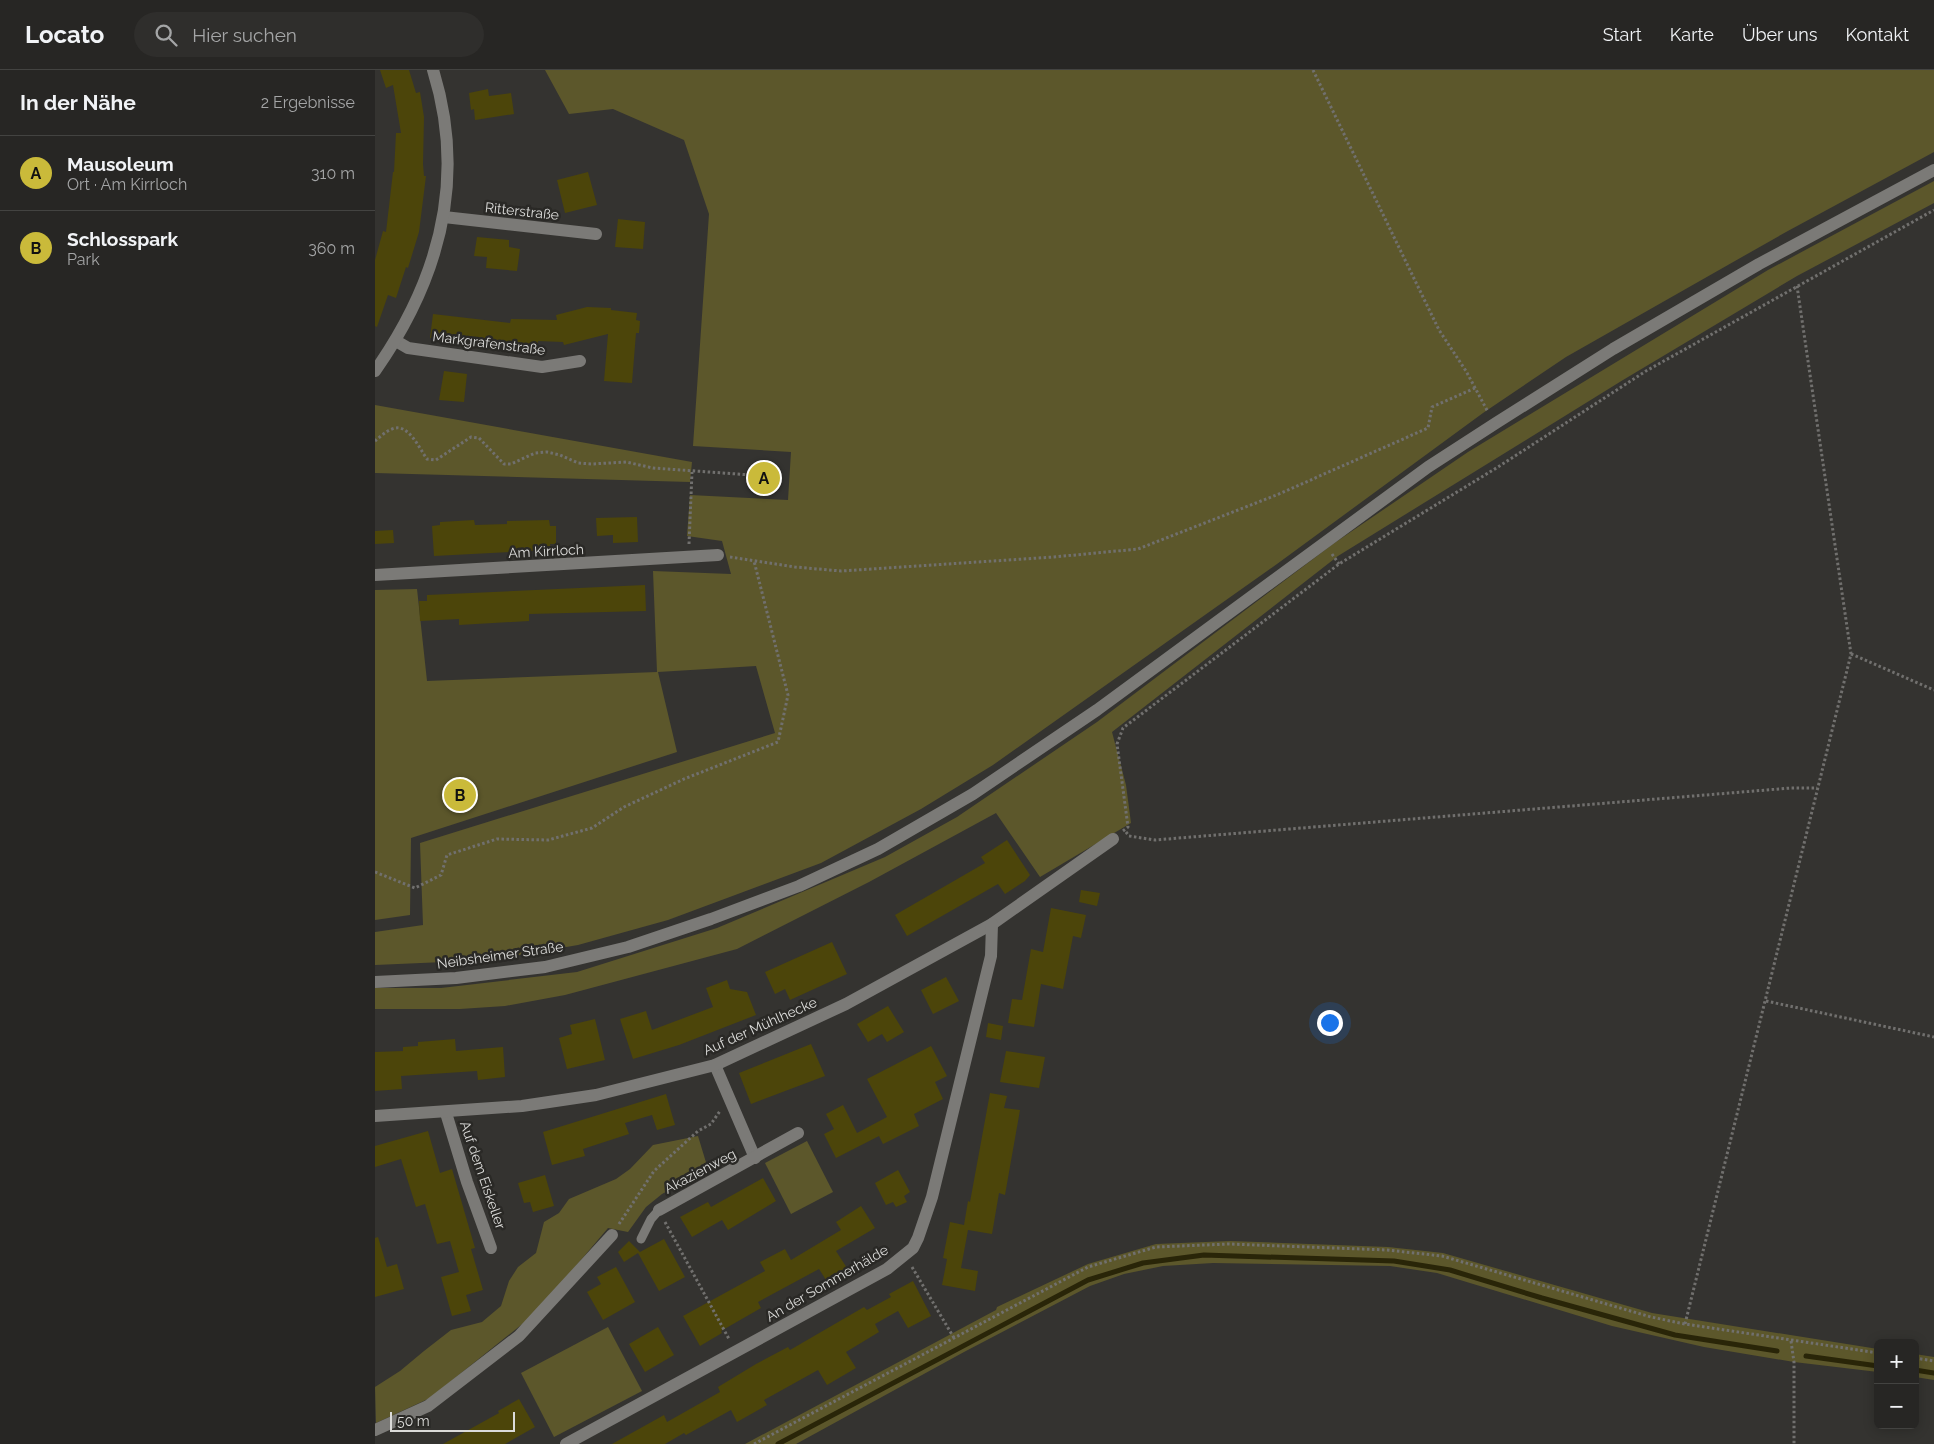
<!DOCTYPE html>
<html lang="de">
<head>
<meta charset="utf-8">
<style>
  :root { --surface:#272624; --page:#2f2e2c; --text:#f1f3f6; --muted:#a4a5a6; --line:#434341; --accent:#caba3a }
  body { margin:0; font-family:Raleway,sans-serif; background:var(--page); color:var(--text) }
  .controls { position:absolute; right:15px; bottom:15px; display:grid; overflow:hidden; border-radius:8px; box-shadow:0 2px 12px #0003 }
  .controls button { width:45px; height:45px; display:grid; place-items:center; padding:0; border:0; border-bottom:1px solid var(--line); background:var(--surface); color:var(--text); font:25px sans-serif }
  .scale { position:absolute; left:15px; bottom:12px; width:125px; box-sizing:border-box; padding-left:5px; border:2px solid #dbdbd9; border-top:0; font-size:14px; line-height:18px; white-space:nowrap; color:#dbdbd9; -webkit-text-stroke:4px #2a2926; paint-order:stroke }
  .you { position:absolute; left:954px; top:952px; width:18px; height:18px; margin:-12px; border:4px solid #fff; border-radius:50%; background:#1a73e8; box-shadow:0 0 0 8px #1a73e833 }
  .badge { display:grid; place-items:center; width:32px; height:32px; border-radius:50%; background:var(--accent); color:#111; font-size:16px; font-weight:700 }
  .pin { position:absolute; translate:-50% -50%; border:2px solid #fff; box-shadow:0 1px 5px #0006 }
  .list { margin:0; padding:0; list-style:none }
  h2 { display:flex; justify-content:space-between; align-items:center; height:65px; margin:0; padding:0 20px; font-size:21px }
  h2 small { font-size:16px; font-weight:400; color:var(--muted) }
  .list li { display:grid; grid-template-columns:32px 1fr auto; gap:15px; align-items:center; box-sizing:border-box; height:75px; padding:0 20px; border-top:1px solid var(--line) }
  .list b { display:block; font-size:19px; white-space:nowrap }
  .list p { margin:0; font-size:16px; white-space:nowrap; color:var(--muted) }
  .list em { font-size:16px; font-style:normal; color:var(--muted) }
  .icon { flex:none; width:28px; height:28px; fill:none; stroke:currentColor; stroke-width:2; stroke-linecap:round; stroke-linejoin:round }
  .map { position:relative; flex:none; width:1559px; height:1374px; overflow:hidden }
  header { display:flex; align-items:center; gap:30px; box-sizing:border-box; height:70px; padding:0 25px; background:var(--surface); border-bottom:1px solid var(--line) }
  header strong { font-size:24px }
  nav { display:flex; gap:28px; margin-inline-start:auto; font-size:18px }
  .search { width:350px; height:45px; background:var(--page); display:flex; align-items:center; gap:12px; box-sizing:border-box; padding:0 18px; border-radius:28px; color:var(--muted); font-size:19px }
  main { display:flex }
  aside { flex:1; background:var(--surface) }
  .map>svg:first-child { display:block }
</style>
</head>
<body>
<header>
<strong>Locato</strong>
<div class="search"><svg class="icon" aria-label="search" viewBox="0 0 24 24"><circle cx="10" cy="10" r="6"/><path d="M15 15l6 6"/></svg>Hier suchen</div>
<nav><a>Start</a><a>Karte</a><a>Über uns</a><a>Kontakt</a></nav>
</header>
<main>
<aside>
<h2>In der Nähe<small>2 Ergebnisse</small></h2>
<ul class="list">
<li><span class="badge">A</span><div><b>Mausoleum</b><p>Ort · Am Kirrloch</p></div><em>310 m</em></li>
<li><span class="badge">B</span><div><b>Schlosspark</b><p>Park</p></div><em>360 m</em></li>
</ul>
</aside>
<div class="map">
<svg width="1559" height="1374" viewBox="0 0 1559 1374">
  <rect width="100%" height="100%" fill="#343330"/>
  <g fill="#5c572b">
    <path d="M170 0H1559V82L1411 162 1191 287 1108 343 902 494 618 695 546 739 446 793 293 850 203 875 115 890 0 895V862L48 855 45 773 400 663 381 596 283 602 302 682 36 768 35 845 0 850V520L42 519 52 611 282 602 278 501 356 504 347 471 312 466 315 425 413 430 416 382 318 376 334 144 309 70 238 39 194 44Z"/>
    <path d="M1559 111V133L1422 206 1248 310 963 486 737 662 751 715 756 753 665 807 621 743 494 812 362 879 190 925 130 936 85 939H0V918H66L202 902 342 858 510 787 582 747 722 652 958 474 1093 382 1393 200Z"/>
    <path d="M0 335 317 392 315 412 0 403Z"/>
    <path d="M323 1066 333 1099 287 1124 271 1137 253 1162 233 1158 161 1243 55 1328 1 1353 0 1317 25 1301 49 1281 76 1260 107 1252 126 1236 134 1211 143 1197 161 1183 169 1152 184 1143 194 1129 241 1109 255 1099 278 1075Z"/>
    <path d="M432 1071 458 1122 416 1144 390 1093Z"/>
    <path d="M855 1171 1013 1177 1068 1183 1277 1243 1503 1279V1302L1419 1292 1329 1277 1237 1256 1062 1203 1015 1196 838 1193 788 1196 749 1204 715 1216 589 1282 421 1374H370L621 1240 622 1237 713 1194 781 1174Z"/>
    <path d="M233 1257 267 1321 179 1367 146 1303Z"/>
    <path d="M1540 1284 1559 1287V1310L1540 1307Z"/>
  </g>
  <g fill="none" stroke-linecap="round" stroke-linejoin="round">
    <g stroke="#292508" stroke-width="5">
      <path d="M1431 1286 1503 1296"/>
      <path d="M1540 1300 1559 1303"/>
      <path d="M403 1374 713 1210 768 1193 829 1185 1019 1191 1075 1200 1167 1228 1300 1265 1402 1281"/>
    </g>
  </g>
  <g fill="#4c450a">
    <path d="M5 0H34L41 23 45 22 49 47 48 94 49 106H51L44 162 33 198 31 197 21 228 13 225 2 257 0 256V190L8 161 11 162 18 102H19L21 63H26L18 15 11 18Z"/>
    <path d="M113 19 114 26 136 23 139 44 100 50 99 39 96 40 94 23Z"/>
    <path d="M213 102 222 135 190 143 182 110Z"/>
    <path d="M243 149 270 152 268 179 240 177Z"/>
    <path d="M102 167 134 170V177L145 179 142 201 111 198 112 187 99 186Z"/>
    <path d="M212 237 236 238V240L262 243 261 250 265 251 264 263H261L257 313 229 311 233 264 189 275 188 272 163 271V282H137L94 277V273L55 268 58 244 135 253 136 249 182 250 181 245Z"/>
    <path d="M69 301 92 304 89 332 64 330Z"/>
    <path d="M378 399 399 400 398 417 377 415Z"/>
    <path d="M262 447 263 472 238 473V465L222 466 221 448Z"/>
    <path d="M99 450 100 455 132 454V451L174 450 175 456H181V474H175L176 480 59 486 57 456 65 455V452Z"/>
    <path d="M18 460 19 473 0 474V461Z"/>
    <path d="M270 515 271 541 154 544V551L84 555V549L45 551 44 531H52V525Z"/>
    <path d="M632 770 655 805 650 811 630 824 623 814 532 866 520 845 610 793 606 787Z"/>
    <path d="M706 820 725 823 722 836 704 832Z"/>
    <path d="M676 838 711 845 706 868 698 866 688 919 666 914 659 957 633 953 637 929 647 930 656 879 668 882Z"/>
    <path d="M457 872 472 904 415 930 410 919 400 924 390 902Z"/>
    <path d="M571 907 584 931 558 944 546 920Z"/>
    <path d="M352 910 355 919 372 922 381 945 304 975 258 989 245 949 271 941 277 960 338 937 331 918Z"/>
    <path d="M513 936 529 962 512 972 507 964 493 972 482 954Z"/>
    <path d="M220 949 230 990 192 999 184 968 197 964 195 955Z"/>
    <path d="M613 953 628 956 626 970 611 967Z"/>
    <path d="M80 969 81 981 128 977 130 1007 103 1010 102 1001 26 1006 27 1019 0 1021V982L28 981V977L43 976V972Z"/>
    <path d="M436 974 450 1006 376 1034 364 1003Z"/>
    <path d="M556 976 572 1006 560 1012 568 1029 539 1044 544 1056 508 1074 504 1066 461 1088 449 1064 459 1059 451 1044 468 1035 482 1063 512 1047 492 1009Z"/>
    <path d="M631 981 670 987 664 1018 625 1012Z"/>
    <path d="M615 1023 632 1026 629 1038 645 1040 630 1125 624 1123 617 1164 593 1160 586 1198 603 1201 600 1221 567 1215 572 1189 568 1188 575 1152 589 1155 593 1131 595 1132Z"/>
    <path d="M291 1024 300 1055 282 1060 277 1045 250 1053 254 1064 208 1079 210 1086 177 1095 168 1062Z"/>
    <path d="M53 1061 65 1103 77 1099 100 1178 96 1179 108 1220 91 1225 96 1241 77 1246 66 1207 84 1202 75 1171 62 1174 50 1134 41 1137 26 1089 0 1097V1076Z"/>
    <path d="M523 1100 535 1122 529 1126 532 1132 521 1137 518 1132 511 1135 500 1113Z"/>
    <path d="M170 1105 179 1136 158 1142 155 1132 149 1133 143 1113Z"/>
    <path d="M388 1108 401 1131 353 1160 347 1150 317 1167 305 1147 333 1132 336 1137Z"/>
    <path d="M486 1136 500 1158 461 1181 472 1198 451 1210 444 1199 383 1232 386 1238 346 1261 347 1263 325 1276 308 1246 390 1201 385 1192 410 1179 416 1190 466 1160 461 1152Z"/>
    <path d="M3 1167 12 1197 22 1194 29 1219 0 1227V1168Z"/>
    <path d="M289 1169 310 1207 284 1221 263 1183 249 1192 243 1182 254 1171 265 1182Z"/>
    <path d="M241 1197 260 1232 228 1250 212 1222 226 1214 222 1207Z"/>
    <path d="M538 1211 556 1246 533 1258 523 1241 500 1254 504 1262 471 1282 481 1298 452 1315 443 1300 389 1330 392 1335 362 1352 356 1340 311 1365 309 1363 290 1374H237L289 1345 292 1352 345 1322 343 1317 381 1294 413 1277 415 1280 489 1237 492 1240 516 1227 514 1224Z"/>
    <path d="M283 1257 299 1285 270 1302 254 1274Z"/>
    <path d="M144 1329 160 1357 130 1374H68L124 1343 123 1341Z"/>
  </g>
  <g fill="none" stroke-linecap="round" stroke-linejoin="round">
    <g stroke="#71706e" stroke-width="3" stroke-dasharray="2.5 2.5" stroke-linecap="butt">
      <path d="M938 0 1064 260 1091 301 1113 342"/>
      <path d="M0 371C5 367 11 361 17 359 33 352 44 378 52 389L61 390 96 367 104 368 129 394H136L160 383 172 382 185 385 203 393 217 394 251 392 278 398 376 405"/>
      <path d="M314 474 317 402"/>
      <path d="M957 484 964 494"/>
      <path d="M355 487 420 497 466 501 679 487 763 479 904 424 1053 358 1057 337 1100 318"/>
      <path d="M1476 584 1559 620"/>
      <path d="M748 761 753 757 742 674 748 658 964 494 1123 397 1271 301 1559 140"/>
      <path d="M751 762 754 766 780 770 1416 718H1442"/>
      <path d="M0 802 40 818 66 805 72 785 122 769 173 770 217 758 249 737 309 709 403 672 413 625 379 491"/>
      <path d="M1391 931 1559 967"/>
      <path d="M290 1152 354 1269"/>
      <path d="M244 1154 279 1101 323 1061 336 1054 345 1041"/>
      <path d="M537 1197 579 1268"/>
      <path d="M1310 1254 1476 584 1422 216"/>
      <path d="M1416 1271 1419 1292V1374"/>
      <path d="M1540 1288 1559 1291"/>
      <path d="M379 1374 713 1197 781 1177 854 1174 1012 1180 1067 1186 1276 1247 1310 1254 1503 1283"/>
    </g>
    <path stroke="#7b7a77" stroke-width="9" d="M266 1169 276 1149 284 1140"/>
    <g stroke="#7b7a77" stroke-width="12">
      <path d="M69 147 221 164"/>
      <path d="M21 271 33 278 167 297 205 291"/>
      <path d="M0 301C64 210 92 109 58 0"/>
      <path d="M0 505 343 485"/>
      <path d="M340 995 380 1088"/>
      <path d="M71 1043 92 1112 116 1178"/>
      <path d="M0 1046 147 1036 221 1025 340 995 471 934 617 854 738 769"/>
      <path d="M284 1140 423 1063"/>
      <path d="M0 1360 53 1336 144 1266 237 1165"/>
      <path d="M191 1374 512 1199 538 1178 543 1168 557 1127 616 886 617 854"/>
    </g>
    <path stroke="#7b7a77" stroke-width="12" d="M0 912 81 908 170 897 253 877 336 849 424 816 503 779 598 724 722 640 1053 397 1121 353 1238 279 1384 194 1559 100"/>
  </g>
  <g text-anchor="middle" stroke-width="5" stroke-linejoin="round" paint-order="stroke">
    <g font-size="14" fill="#dbdbd9" stroke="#2a2926">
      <text transform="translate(147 141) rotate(6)" y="5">Ritterstraße</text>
      <text transform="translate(114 273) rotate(7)" y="5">Markgrafenstraße</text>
      <text transform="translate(171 481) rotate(-3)" y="5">Am Kirrloch</text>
      <text transform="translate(125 885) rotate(-8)" y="5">Neibsheimer Straße</text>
      <text transform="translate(385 956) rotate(-24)" y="5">Auf der Mühlhecke</text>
      <text transform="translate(325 1101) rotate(-28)" y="5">Akazienweg</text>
      <text transform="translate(108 1105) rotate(71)" y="5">Auf dem Eiskeller</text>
      <text transform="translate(452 1213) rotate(-30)" y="5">An der Sommerhälde</text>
    </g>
  </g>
</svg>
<div class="controls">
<button>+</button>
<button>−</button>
</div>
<div class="scale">50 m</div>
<div class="you"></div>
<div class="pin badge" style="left:389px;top:408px">A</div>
<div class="pin badge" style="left:85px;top:725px">B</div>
</div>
</main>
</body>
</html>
